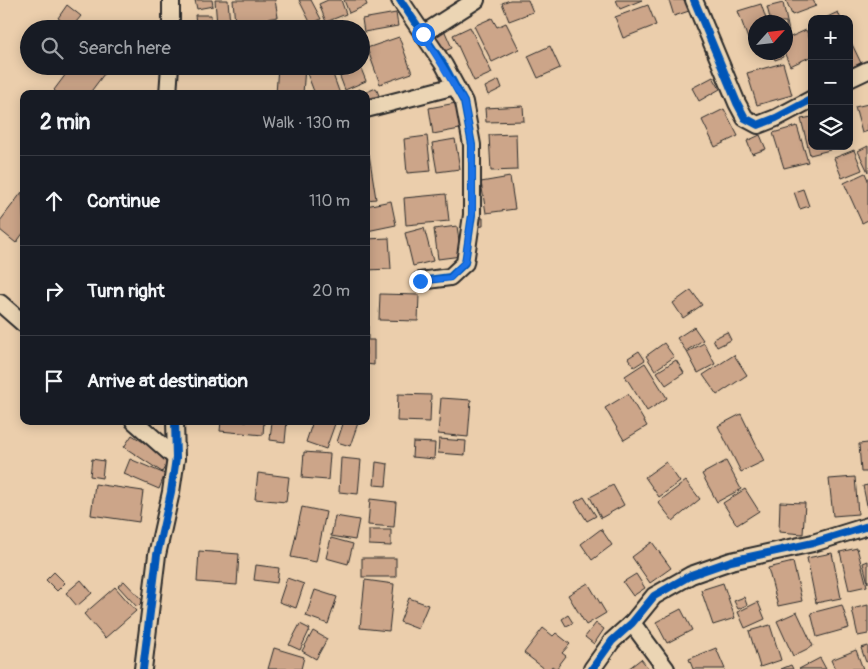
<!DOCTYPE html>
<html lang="en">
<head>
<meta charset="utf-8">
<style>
  :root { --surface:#171b24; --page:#20242c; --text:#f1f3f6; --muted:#9ea1a6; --line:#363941 }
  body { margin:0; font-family:Pangolin,sans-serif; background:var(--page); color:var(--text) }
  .controls { position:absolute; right:15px; top:15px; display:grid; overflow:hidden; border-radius:10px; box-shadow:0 2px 12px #0003 }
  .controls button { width:45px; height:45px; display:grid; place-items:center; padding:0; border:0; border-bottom:1px solid var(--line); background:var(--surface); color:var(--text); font:25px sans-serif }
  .compass { position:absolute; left:748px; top:15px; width:45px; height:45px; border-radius:50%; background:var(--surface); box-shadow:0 2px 12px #0003; rotate:63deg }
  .stop { position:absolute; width:15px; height:15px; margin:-11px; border:4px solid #1a73e8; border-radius:50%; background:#fff }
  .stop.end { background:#1a73e8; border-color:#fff; box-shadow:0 1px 5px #0008 }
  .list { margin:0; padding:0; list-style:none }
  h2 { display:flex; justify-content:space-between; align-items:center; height:65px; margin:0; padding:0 20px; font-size:21px }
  h2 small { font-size:16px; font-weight:400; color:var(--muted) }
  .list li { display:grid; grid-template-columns:32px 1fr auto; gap:15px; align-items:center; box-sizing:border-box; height:90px; padding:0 20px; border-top:1px solid var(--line) }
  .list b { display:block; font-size:19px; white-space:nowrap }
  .list em { font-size:16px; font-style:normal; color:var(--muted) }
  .icon { flex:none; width:28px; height:28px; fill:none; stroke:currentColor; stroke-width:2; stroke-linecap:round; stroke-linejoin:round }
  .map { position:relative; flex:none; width:868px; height:669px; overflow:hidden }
  .search { position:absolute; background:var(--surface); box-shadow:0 2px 12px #0003; left:20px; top:20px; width:350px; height:55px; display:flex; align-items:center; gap:12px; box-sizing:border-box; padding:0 18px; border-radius:28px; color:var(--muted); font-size:19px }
  .panel { position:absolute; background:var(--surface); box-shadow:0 2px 12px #0003; left:20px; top:90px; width:350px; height:335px; border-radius:10px }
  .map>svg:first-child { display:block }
</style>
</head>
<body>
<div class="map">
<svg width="868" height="669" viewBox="0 0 868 669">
  <rect width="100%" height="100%" fill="#ebceac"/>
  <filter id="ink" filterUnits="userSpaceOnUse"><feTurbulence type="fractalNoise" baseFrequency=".02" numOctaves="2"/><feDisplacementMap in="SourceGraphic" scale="10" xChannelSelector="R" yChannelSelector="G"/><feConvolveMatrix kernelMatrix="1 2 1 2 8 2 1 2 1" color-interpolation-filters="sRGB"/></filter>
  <g filter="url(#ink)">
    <g fill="#cca589" stroke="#2b2b2b">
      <path d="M195 0H212L213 6 197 9Z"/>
      <path d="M215 0H228L230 24 217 25Z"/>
      <path d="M233 0H275L278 17 235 24Z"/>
      <path d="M299 0H311L321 19 311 24Z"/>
      <path d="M328 0H341L346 14 326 22 319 4Z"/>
      <path d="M344 0H365L367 5 349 13Z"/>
      <path d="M510 0H528L533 12 509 21 502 3Z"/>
      <path d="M616 0H642L620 9Z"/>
      <path d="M669 0H689L692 10 674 16Z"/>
      <path d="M786 0H813L816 6 792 15Z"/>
      <path d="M783 3 789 31H786V22H771L767 7Z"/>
      <path d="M761 4 767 22H756V37L748 39 738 11Z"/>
      <path d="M67 5 81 16 71 28 58 18Z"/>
      <path d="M648 5 656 25 623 38 615 17Z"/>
      <path d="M838 12 841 19H823Z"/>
      <path d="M396 13 398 26 364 32 362 19Z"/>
      <path d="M195 15H211V24H196Z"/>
      <path d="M492 18 497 27 506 23 519 49 492 62 474 26Z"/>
      <path d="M350 22 353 29H333Z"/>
      <path d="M442 25 452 48 440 53 430 30Z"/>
      <path d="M235 26V29H212Z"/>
      <path d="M470 27 492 73 474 81 453 35Z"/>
      <path d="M806 30 812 43V56L790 66 784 52 786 39Z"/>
      <path d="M399 37 412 73 380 84 367 48Z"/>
      <path d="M849 38 861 63 849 69Z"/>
      <path d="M550 46 560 68 538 78 528 56Z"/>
      <path d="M772 52H782L783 57 775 60Z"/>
      <path d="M783 63 792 95 757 105 747 73Z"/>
      <path d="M72 66H110L89 94H58L54 90Z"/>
      <path d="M278 66H305L303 94H276Z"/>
      <path d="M309 66H330L340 94H315L305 68Z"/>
      <path d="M336 66H360L366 81 345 90Z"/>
      <path d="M713 77 720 89 699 101 692 88Z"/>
      <path d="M499 80 502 88 488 95 485 87Z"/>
      <path d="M376 88 380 98 368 103 366 94 364 93Z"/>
      <path d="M360 89 362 94H349Z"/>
      <path d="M456 103 460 129 433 134 429 108Z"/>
      <path d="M868 104V131L862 133 855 107Z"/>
      <path d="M523 106 524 121 486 122 485 108Z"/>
      <path d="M724 109 738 136 715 147 702 120Z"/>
      <path d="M812 117V146H829L830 150 810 155 801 119Z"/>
      <path d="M797 126 808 162 784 168 773 133Z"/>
      <path d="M516 134 517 170 491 171 489 135Z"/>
      <path d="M760 135 766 149 752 154 747 141Z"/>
      <path d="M427 136 431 171 407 173 404 139Z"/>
      <path d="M455 139 460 169 437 172 432 143Z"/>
      <path d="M868 146V172L858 151Z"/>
      <path d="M854 150 862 170 842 178 834 158Z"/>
      <path d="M369 154 376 199 366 200V155Z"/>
      <path d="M865 173 868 180V220L862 223 844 183Z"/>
      <path d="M510 177 515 209 486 213 481 182Z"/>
      <path d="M803 189 809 206 800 209 794 192Z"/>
      <path d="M22 192 24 232 16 243 0 230V221Z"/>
      <path d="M446 194 449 221 406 225 404 198Z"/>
      <path d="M391 201 396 225 367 231 366 206Z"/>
      <path d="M475 218H483V226L476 227Z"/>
      <path d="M457 226 461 256 438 259 434 229Z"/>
      <path d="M424 228 433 261 413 266 405 233Z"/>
      <path d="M389 238 391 269 366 270V239Z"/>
      <rect x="366" y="288" width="2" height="51"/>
      <path d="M691 290 702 305 683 318 673 303Z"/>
      <path d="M380 294 419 295 418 321 379 320Z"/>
      <path d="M694 327 703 340 686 351 677 338Z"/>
      <path d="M727 332 731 340 717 347 713 339Z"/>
      <path d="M366 340H374V365L366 364Z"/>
      <path d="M664 343 674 357 655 370 646 356Z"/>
      <path d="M704 343 715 364 698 373 687 352Z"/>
      <path d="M639 351 645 360 634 367 628 358Z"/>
      <path d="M734 355 747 375 717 395 703 375Z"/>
      <path d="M676 360 684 373 666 385 657 372Z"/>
      <path d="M645 363 667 398 647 411 625 376Z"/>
      <path d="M398 394 431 395 430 422 397 421Z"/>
      <path d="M628 394 647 426 624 440 605 408Z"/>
      <path d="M441 398 471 400 468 437 438 434Z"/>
      <path d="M741 414 764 461 741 472 718 426Z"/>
      <path d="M221 421H264L263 435 220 431Z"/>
      <path d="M272 421H287L285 442 270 440Z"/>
      <path d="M313 421H336L326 449 306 442Z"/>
      <path d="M344 421 358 423 350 446 337 442Z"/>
      <path d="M132 435 170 459 162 472 124 447Z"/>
      <path d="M439 439 466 441 465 455 438 453Z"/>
      <path d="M413 442 435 443 434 459 412 457Z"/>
      <path d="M868 443V472H861L859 444Z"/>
      <path d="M304 452 330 454 328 480 302 478Z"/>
      <path d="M341 458 361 460 358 494 339 492Z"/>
      <path d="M92 459 104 461 102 478 90 476Z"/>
      <path d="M130 459 165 474 159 489 124 474Z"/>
      <path d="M726 461 741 489 717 502 702 474Z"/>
      <path d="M376 462 388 464 386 486 374 485Z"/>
      <path d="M666 462 680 482 659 497 645 477Z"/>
      <path d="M258 473 289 477 286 502 255 499Z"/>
      <path d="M855 477 858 514 833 516 829 479Z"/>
      <path d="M686 481 700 499 673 521 658 502Z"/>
      <path d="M95 484 143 491 139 522 91 515Z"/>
      <path d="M613 485 624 505 601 518 590 497Z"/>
      <path d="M868 485V510L863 486Z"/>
      <path d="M745 489 759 511 737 525 723 503Z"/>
      <path d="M584 497 596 516 587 521 575 502Z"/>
      <path d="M370 499 396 502 394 527 368 525Z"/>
      <path d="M780 502 805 503 803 534 779 532Z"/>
      <path d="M302 507 326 512 316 562 291 557Z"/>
      <path d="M335 516 359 520 355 540 331 536Z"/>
      <path d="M601 529 612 545 592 560 581 544Z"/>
      <path d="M369 530H391V546L369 545Z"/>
      <path d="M331 538 353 544 348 564 326 558Z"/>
      <path d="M652 542 671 568 650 583 632 557Z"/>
      <path d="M857 548 867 586 849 590 840 552Z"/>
      <path d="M199 551 239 554 237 585 197 582Z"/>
      <path d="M832 553 841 598 816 603 807 558Z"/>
      <rect x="362" y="558" width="34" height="19"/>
      <path d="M868 561V583L863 563Z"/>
      <path d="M793 562 802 601 778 606 768 568Z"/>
      <path d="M256 565 279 568 277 583 254 580Z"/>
      <path d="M54 572 65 583 57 591 46 580Z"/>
      <path d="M636 574 645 588 633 596 623 582Z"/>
      <path d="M287 578 304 584 296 608 279 602Z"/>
      <path d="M81 580 92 593 77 606 66 593Z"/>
      <path d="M365 580 394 584 389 631 360 628Z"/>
      <path d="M124 581 143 601 137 607 118 586Z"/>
      <path d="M588 583 606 613 586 625 568 595Z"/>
      <path d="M723 583 735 618 713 625 701 590Z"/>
      <path d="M115 587 136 611 105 638 84 614Z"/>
      <path d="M315 590 337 597 328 624 306 616Z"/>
      <path d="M744 597 747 605 738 609 734 601Z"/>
      <path d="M409 598 428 605 418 629 400 622Z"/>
      <path d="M758 602 765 619 745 628 738 612Z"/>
      <path d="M842 605 849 628 817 637 811 613Z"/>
      <path d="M868 605V634L858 636 852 609Z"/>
      <path d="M681 609 692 630 667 643 656 622Z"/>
      <path d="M797 612 813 646 793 656 777 621Z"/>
      <path d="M568 615 573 623 566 626 562 619Z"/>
      <path d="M596 623 604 629 594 644 585 637Z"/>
      <path d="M300 624 310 629 300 650 289 645Z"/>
      <path d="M770 625 781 660 760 667 749 631Z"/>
      <path d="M543 628 553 636 556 633 570 644 562 653 566 656 556 669 552 666 550 669H545L524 653Z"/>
      <path d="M313 631 327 639 316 659 302 651Z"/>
      <path d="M868 646V661L866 662 861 648Z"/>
      <path d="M274 648 304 657 301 669H268Z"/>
      <path d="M716 648 725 669H693L689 659Z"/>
      <path d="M856 650 863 669H835L831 660Z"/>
      <path d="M820 658 826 669H799Z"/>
      <path d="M641 659 649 669H628Z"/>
      <path d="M791 665 793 669H781Z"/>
    </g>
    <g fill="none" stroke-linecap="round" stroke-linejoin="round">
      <defs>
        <g id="minor">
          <path d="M400 0 444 65 464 102 472 145V215L465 263 450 277 420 281"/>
          <path d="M694 0 737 103 745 118 758 125 776 118 812 99"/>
          <path d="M171 29V0"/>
          <path d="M423 34 476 0"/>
          <path d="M849 79 868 70"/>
          <path d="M168 94 170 66"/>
          <path d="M366 109 455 86"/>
          <path d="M0 303 24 324"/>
          <path d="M134 421 176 458"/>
          <path d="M632 623 666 669"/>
          <path d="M143 669 157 555 171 492 176 458 175 421"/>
          <path d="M592 669 612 641 632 623 654 596 691 575 731 561 813 543 868 526"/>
        </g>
      </defs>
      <use href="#minor" stroke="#2b2b2b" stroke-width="20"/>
      <use href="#minor" stroke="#ebd5b4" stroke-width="16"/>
      <defs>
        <g id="cycleway">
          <path d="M400 0 444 65 464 102 472 145V215L465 263 450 277 420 281"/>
          <path d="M694 0 737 103 745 118 758 125 776 118 812 99"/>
          <path d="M143 669 157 555 171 492 176 458 175 421"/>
          <path d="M592 669 612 641 632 623 654 596 691 575 731 561 813 543 868 526"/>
        </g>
      </defs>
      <use href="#cycleway" stroke="#ebd5b4" stroke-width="11"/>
      <use href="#cycleway" stroke="#0057b8" stroke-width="8"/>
    </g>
  </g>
  <g fill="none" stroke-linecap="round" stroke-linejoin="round" filter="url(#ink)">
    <path stroke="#1a73e8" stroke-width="6" d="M420 281 450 278 465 262 472 214V145L464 102 423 34"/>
  </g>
</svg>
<div class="controls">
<button>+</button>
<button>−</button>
<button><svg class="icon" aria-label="layers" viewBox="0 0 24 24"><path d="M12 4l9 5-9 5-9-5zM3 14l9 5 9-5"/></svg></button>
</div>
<svg class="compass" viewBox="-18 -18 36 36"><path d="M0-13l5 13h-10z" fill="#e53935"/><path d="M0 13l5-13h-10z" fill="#9ea1a6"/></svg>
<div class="stop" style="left:423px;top:34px"></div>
<div class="stop end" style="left:420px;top:281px"></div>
<div class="search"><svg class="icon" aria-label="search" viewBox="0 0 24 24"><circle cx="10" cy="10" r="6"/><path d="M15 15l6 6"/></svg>Search here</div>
<section class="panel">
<h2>2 min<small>Walk · 130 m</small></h2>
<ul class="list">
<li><svg class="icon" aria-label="ahead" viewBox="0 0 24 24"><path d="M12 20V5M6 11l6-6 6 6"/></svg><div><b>Continue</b></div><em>110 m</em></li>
<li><svg class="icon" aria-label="right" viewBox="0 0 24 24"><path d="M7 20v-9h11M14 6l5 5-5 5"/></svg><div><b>Turn right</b></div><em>20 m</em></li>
<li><svg class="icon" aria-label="arrive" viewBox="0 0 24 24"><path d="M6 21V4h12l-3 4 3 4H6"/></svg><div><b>Arrive at destination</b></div></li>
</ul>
</section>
</div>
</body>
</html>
